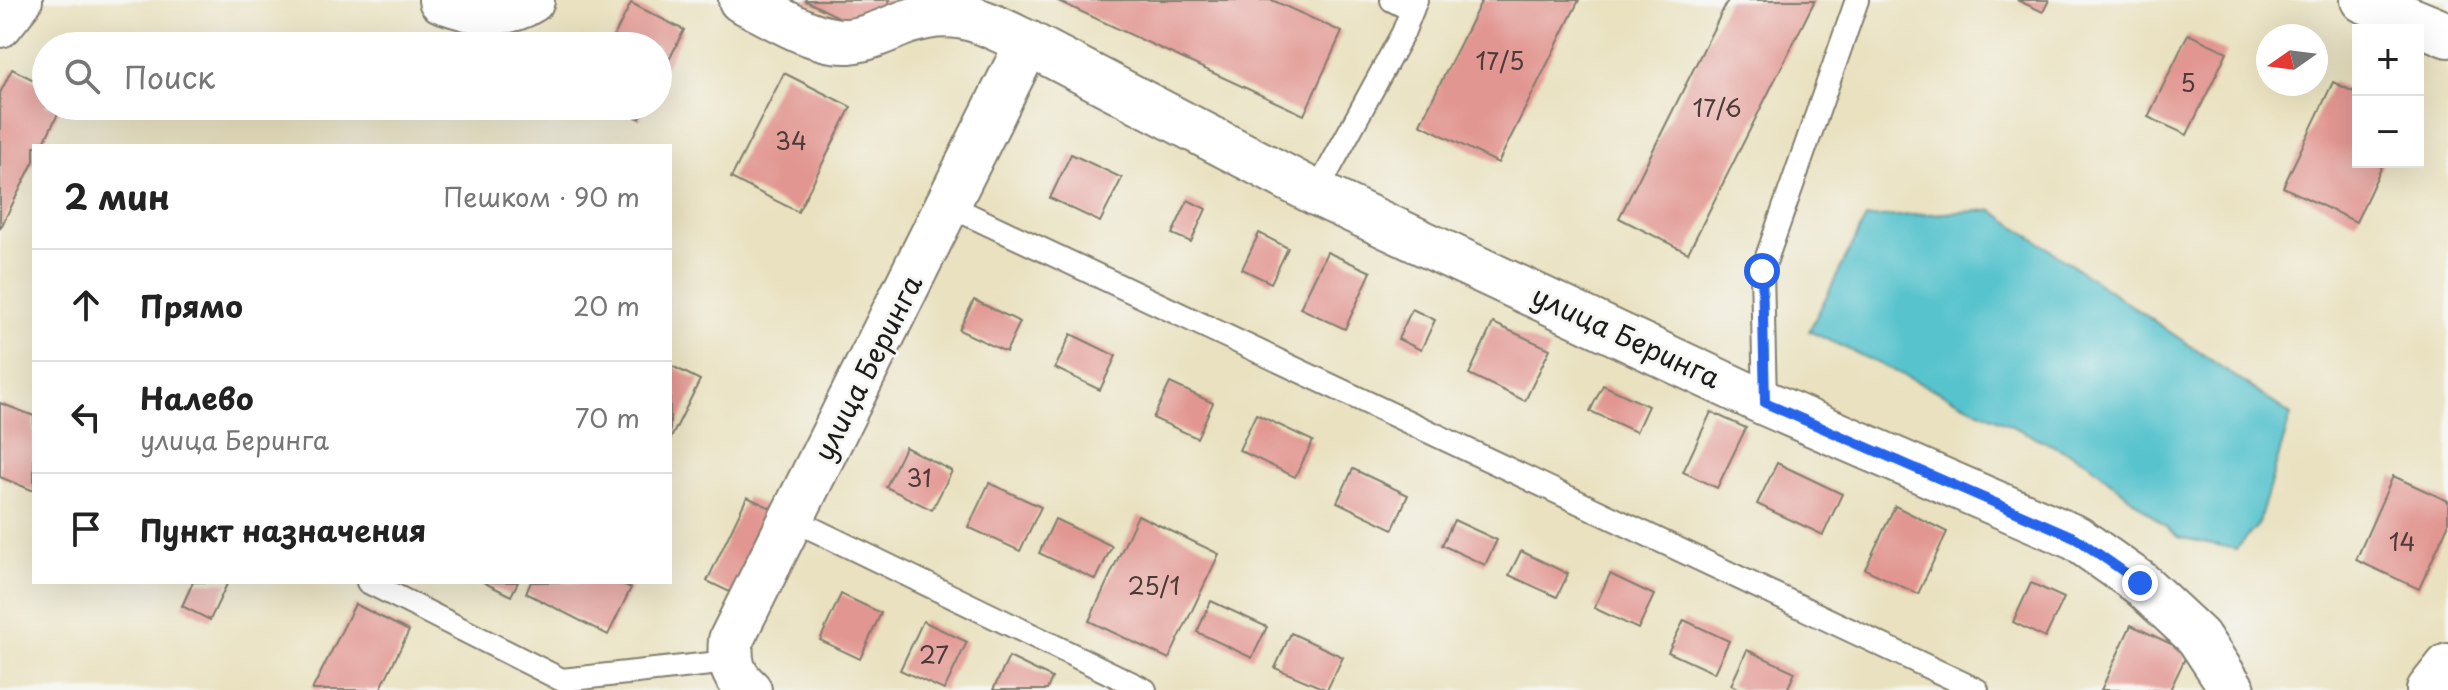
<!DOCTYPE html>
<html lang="ru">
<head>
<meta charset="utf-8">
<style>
  :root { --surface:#fff; --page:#f2f2f2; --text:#222; --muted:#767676; --line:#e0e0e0 }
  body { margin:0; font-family:"Playpen Sans",sans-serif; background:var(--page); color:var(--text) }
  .controls { position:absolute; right:24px; top:24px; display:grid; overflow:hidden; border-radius:0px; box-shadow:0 8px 32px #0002 }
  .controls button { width:72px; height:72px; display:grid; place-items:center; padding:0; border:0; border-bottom:2px solid var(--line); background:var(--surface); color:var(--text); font:40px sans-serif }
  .compass { position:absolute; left:2256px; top:24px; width:72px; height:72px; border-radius:50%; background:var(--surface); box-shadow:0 8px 32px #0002; rotate:256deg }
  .stop { position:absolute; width:24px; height:24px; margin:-18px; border:6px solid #2563eb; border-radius:50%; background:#fff }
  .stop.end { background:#2563eb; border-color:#fff; box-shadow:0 2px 8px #0008 }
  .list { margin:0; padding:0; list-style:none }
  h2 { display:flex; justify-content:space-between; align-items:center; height:104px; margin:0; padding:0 32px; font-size:34px }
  h2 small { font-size:26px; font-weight:400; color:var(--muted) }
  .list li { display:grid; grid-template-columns:52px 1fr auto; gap:24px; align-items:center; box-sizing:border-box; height:112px; padding:0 32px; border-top:2px solid var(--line) }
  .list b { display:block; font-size:30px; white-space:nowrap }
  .list p { margin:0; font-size:26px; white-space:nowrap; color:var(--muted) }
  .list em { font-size:26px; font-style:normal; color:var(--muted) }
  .icon { flex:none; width:44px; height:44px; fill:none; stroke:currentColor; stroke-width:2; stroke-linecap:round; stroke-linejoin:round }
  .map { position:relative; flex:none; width:2448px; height:690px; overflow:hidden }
  .search { position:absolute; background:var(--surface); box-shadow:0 8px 32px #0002; left:32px; top:32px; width:640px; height:88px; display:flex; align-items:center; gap:20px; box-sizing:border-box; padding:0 28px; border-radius:44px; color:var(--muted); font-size:30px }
  .panel { position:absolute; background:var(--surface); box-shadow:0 8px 32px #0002; left:32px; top:144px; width:640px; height:440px; border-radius:0px }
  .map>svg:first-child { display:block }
</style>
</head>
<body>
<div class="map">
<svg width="2448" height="690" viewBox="0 0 2448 690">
  <rect width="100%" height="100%" fill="#f6f6f2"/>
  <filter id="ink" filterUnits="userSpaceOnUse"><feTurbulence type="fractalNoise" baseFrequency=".0125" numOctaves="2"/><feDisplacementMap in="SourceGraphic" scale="16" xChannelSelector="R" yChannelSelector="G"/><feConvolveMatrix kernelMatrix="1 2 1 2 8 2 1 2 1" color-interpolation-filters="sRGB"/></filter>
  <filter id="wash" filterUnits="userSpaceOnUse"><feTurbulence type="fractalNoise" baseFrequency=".006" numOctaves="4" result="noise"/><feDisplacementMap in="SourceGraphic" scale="32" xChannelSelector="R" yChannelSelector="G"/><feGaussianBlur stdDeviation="1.8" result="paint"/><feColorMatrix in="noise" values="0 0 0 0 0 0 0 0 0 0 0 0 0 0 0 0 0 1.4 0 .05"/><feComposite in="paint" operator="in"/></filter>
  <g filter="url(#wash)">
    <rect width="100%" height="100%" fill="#e9e1bf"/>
    <path fill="#56c3cd" stroke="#397074" stroke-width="2" d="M1992 210 2291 415 2258 525 2236 549 2178 537 2086 461 1809 331 1866 218Z"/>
    <g id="blocks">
      <g fill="#e29691">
        <path d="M804 0H890L873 34Z"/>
        <path d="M1056 0H1272L1342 32 1304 115Z"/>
        <path d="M1482 0H1579L1498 163 1420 124Z"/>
        <path d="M1728 0H1815L1688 253 1619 218Z"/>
        <path d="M2017 0H2049L2043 12Z"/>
        <path d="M631 3 684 30 658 82V46H609Z"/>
        <path d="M2188 34 2227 52 2187 135 2148 117Z"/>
        <path d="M12 69 46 86V106H62L42 146H34V161L0 229V93Z"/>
        <path d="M784 73 851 107 798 212 731 178Z"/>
        <path d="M2333 82 2358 94V162H2384L2356 222 2283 187Z"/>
        <path d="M614 106H646L640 119Z"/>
        <path d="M1071 154 1122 178 1100 222 1050 198Z"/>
        <path d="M1188 200 1206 209 1191 242 1172 234Z"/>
        <path d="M1259 233 1288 248 1271 283 1242 269Z"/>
        <path d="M1327 252 1371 272 1345 329 1300 308Z"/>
        <path d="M974 300 1020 322 1006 352 959 330Z"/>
        <path d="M1412 309 1435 320 1421 350 1398 339Z"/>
        <path d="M1493 323 1550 349 1525 401 1469 374Z"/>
        <path d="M1071 334 1116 356 1100 390 1055 368Z"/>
        <path d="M670 365 700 380 670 440Z"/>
        <path d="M1170 383 1213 403 1197 438 1153 418Z"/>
        <path d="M1603 385 1648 406 1636 432 1590 411Z"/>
        <path d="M0 403 34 416V491L0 477Z"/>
        <path d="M1711 412 1746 428 1717 488 1683 472Z"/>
        <path d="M1256 414 1313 441 1295 477 1239 450Z"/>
        <path d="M905 447 952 471 932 510 886 487Z"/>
        <path d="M1777 463 1842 494 1823 535 1757 504Z"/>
        <path d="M1353 469 1408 495 1393 529 1337 502Z"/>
        <path d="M2393 476 2448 501V525L2419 589 2356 560Z"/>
        <path d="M989 483 1041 507 1020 551 968 527Z"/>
        <path d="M747 497 780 512 740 597 707 581Z"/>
        <path d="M1895 506 1947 532 1918 594 1865 569Z"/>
        <path d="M1138 515 1219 554 1169 659 1089 621Z"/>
        <path d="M1055 519 1112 546 1096 580 1039 553Z"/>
        <path d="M1454 520 1497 540 1485 565 1442 545Z"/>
        <path d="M1521 551 1568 574 1557 597 1509 575Z"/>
        <path d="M1610 574 1654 595 1638 629 1594 608Z"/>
        <path d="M193 582H228L210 620 182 606Z"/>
        <path d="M483 582H518L511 596Z"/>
        <path d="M531 582H618L631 588 608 635 526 593Z"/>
        <path d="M2031 583 2064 598 2045 638 2013 622Z"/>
        <path d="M841 594 881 613 860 659 820 640Z"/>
        <path d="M1211 601 1267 627 1252 658 1197 632Z"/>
        <path d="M355 604 409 631 380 690H312Z"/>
        <path d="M1684 620 1729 641 1714 673 1668 652Z"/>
        <path d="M923 621 967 642 944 690 900 670Z"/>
        <path d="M2131 625 2188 652 2170 690H2101Z"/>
        <path d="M1291 633 1343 657 1327 690 1275 668Z"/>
        <path d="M1747 650 1795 672 1787 690H1742L1731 685Z"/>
        <path d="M1009 657 1052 678 1047 690H993Z"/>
      </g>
    </g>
  </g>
  <g filter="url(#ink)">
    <use href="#blocks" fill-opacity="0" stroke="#827e6e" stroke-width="2"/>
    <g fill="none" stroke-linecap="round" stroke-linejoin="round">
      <defs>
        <g id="service">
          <path d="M1392 0 1412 10 1416 0"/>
          <path d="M1316 193 1403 33 1412 10"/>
          <path d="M950 206 1977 690"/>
          <path d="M1765 403 1762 271 1857 0"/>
          <path d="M792 519 1145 690"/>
          <path d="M368 582 562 680 729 662"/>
        </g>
        <g id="minor">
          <path d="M441 0C473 11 501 20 532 0"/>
          <path d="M741 0C773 15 813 43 849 41 870 39 888 29 907 22 957 5 983 22 1028 43"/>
          <path d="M2363 0 2448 35"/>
          <path d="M0 25 20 0"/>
          <path d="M749 690C732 675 729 662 731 640L1028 43 1316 193 1765 403 2076 538 2140 583 2198 637 2233 690"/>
        </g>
        <path id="tertiary" d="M2429 690 2448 666"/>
      </defs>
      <use href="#service" stroke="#827e6e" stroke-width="26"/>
      <use href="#minor" stroke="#827e6e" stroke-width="48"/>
      <use href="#tertiary" stroke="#827e6e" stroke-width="48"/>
      <use href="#service" stroke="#fff" stroke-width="22"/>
      <use href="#minor" stroke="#fff" stroke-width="44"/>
      <use href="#tertiary" stroke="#fff" stroke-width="44"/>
    </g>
  </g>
  <g fill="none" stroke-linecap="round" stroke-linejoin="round" filter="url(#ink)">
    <path stroke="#2563eb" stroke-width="10" d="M1762 271 1765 403 2076 538 2140 583"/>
  </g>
  <g text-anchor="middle" stroke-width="6" stroke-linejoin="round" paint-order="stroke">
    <g font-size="24" fill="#4e3a39">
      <text x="1500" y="70">17/5</text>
      <text x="2188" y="92">5</text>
      <text x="1717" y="117">17/6</text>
      <text x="791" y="150">34</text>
      <text x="919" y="487">31</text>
      <text x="2402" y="551">14</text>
      <text x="1154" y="595">25/1</text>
      <text x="934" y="664">27</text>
    </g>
    <g font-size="28" fill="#1c1c1c" stroke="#f6f6f2">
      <text transform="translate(1626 337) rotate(25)" y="10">улица Беринга</text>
      <text transform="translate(868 368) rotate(-63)" y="10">улица Беринга</text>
    </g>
  </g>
</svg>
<div class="controls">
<button>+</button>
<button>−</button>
</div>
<svg class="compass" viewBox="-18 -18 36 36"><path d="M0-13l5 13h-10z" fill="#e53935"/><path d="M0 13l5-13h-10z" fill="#767676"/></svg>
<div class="stop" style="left:1762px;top:271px"></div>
<div class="stop end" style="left:2140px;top:583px"></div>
<div class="search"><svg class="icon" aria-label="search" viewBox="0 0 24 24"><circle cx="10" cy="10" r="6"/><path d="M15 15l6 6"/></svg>Поиск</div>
<section class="panel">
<h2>2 мин<small>Пешком · 90 m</small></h2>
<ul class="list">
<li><svg class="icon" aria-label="ahead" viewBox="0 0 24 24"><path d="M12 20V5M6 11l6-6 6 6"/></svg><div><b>Прямо</b></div><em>20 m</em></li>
<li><svg class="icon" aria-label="left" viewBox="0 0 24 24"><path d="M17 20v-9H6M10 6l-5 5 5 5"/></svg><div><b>Налево</b><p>улица Беринга</p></div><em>70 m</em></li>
<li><svg class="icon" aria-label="arrive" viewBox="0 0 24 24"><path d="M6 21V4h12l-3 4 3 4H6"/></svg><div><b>Пункт назначения</b></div></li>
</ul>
</section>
</div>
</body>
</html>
